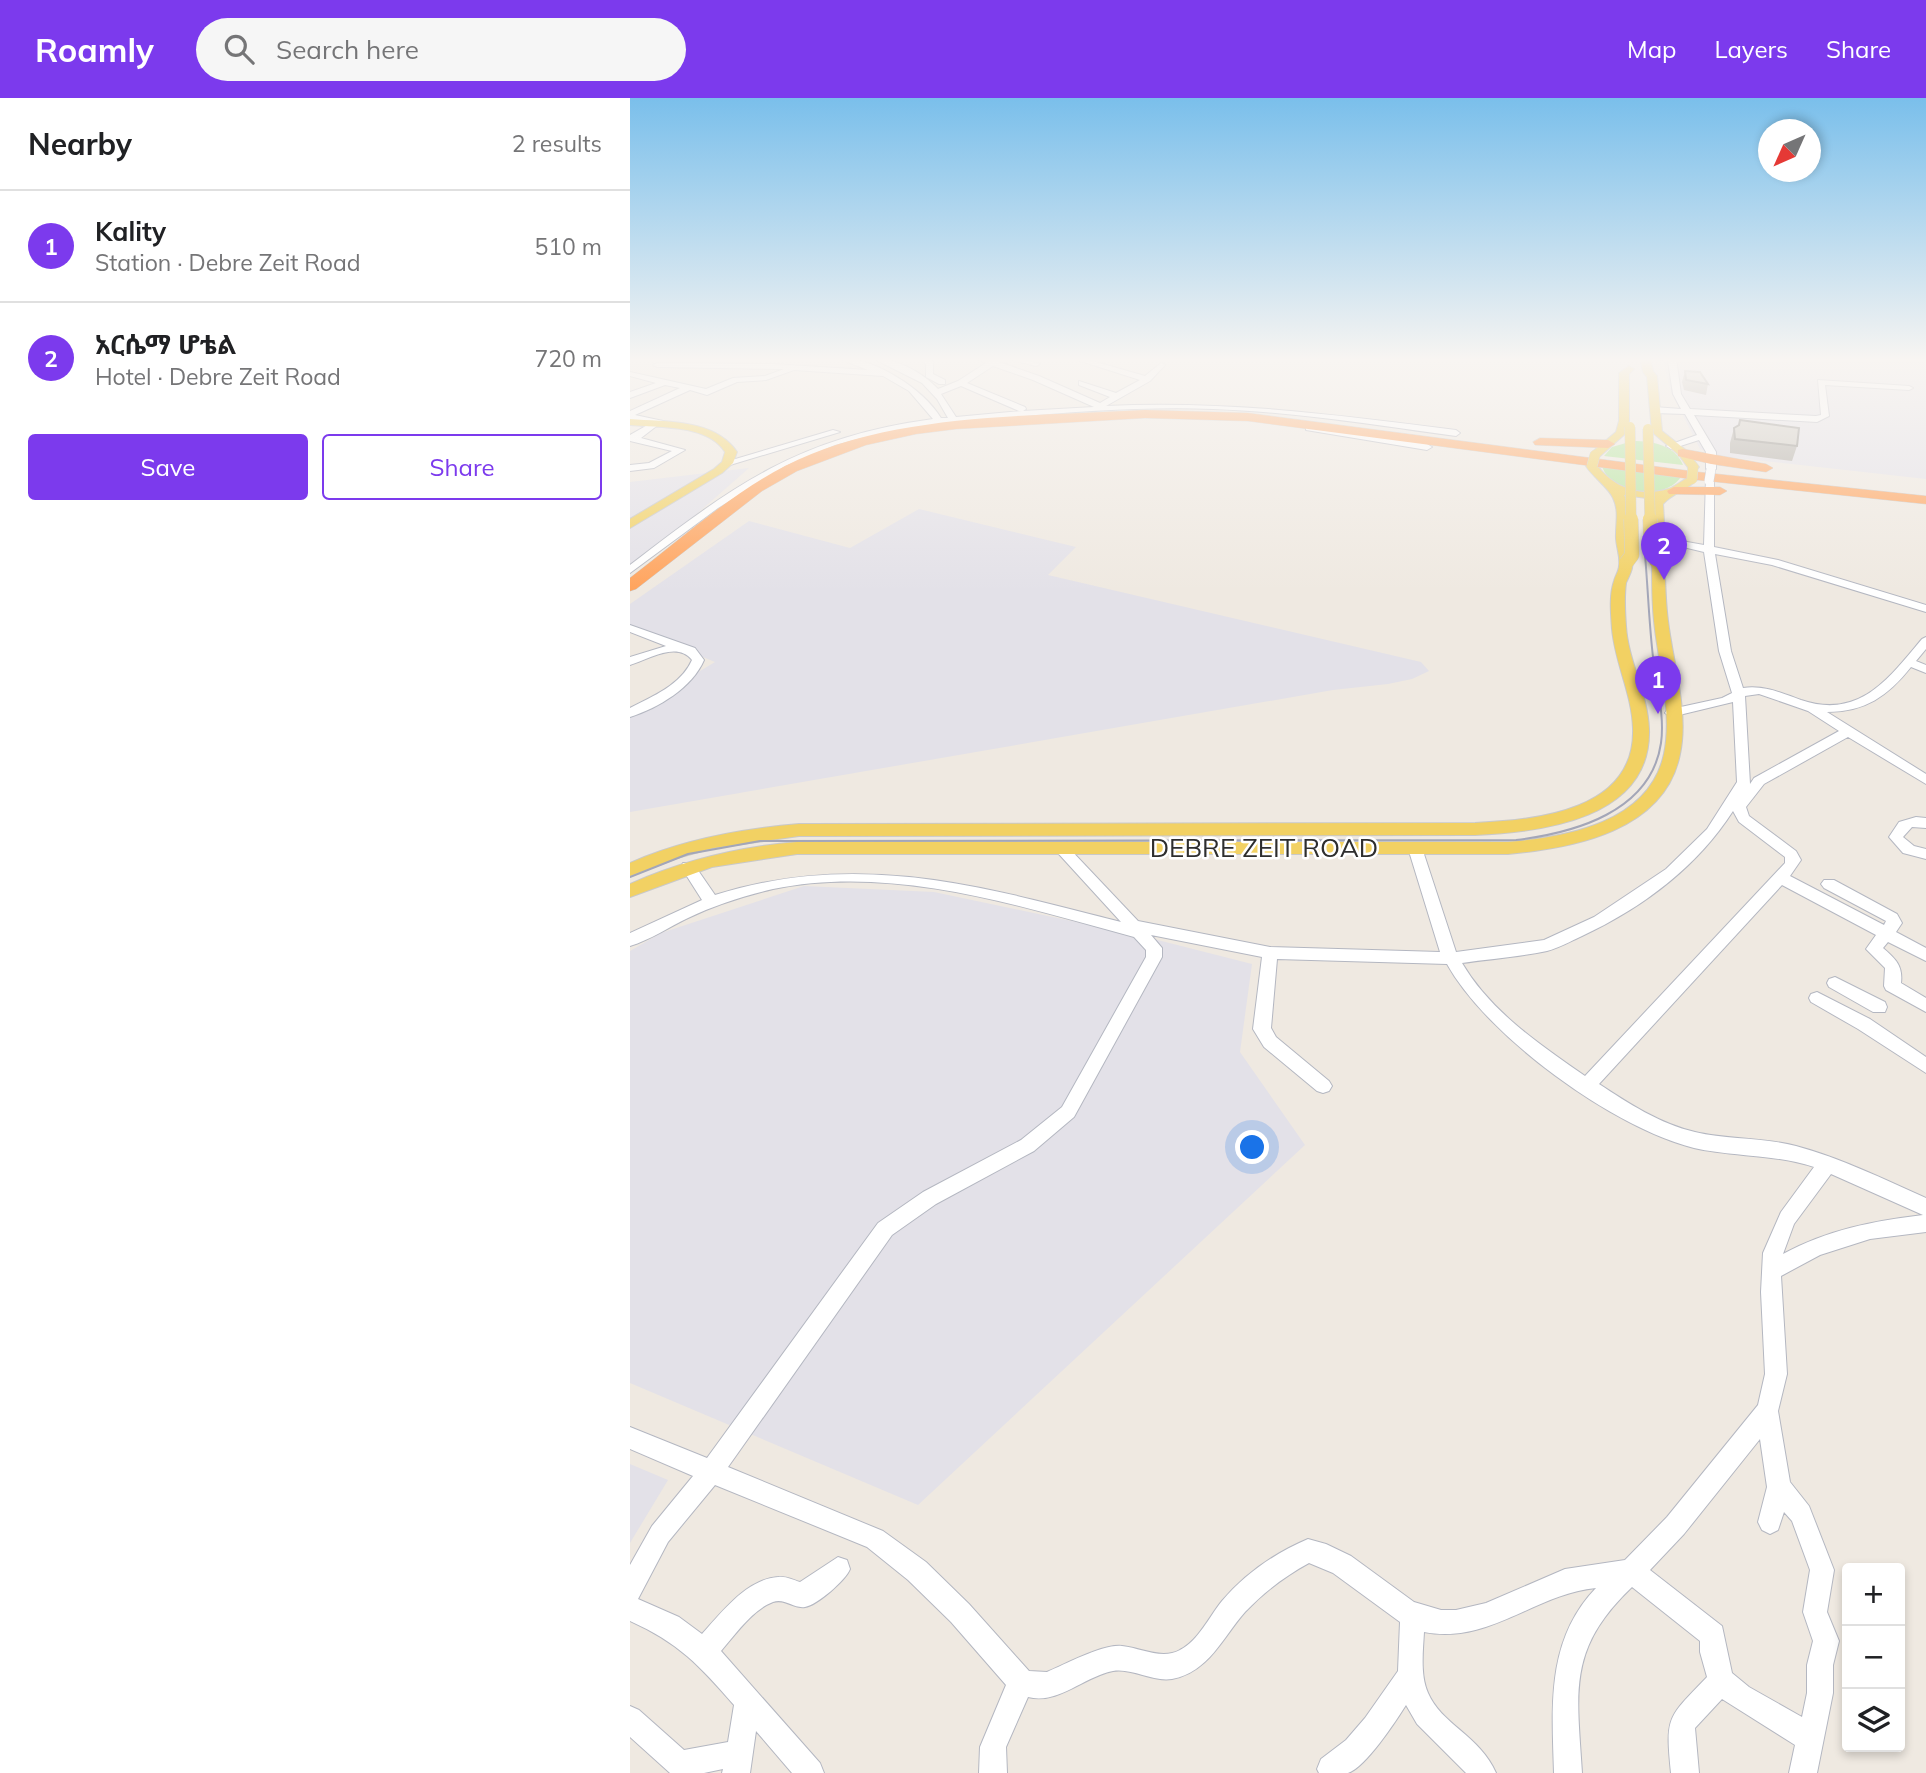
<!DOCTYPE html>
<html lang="en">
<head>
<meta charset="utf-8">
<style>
  :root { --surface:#fff; --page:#f6f6f6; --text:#202124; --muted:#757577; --line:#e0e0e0; --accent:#7c3aed }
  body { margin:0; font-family:Mulish,"Noto Sans Ethiopic",sans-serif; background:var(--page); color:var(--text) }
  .controls { position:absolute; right:21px; bottom:21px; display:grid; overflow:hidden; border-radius:7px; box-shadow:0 4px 10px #0003 }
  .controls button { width:63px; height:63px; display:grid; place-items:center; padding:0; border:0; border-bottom:2px solid var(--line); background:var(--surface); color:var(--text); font:35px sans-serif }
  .compass { position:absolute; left:1128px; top:21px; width:63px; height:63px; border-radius:50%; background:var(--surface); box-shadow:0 4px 10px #0003; rotate:225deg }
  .you { position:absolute; left:623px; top:1050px; width:24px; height:24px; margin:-18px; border:5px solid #fff; border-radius:50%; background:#1a73e8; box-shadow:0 0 0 10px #1a73e833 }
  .badge { display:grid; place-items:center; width:46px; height:46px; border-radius:50%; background:var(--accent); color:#fff; font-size:23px; font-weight:700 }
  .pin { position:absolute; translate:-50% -58px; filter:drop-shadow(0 2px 4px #0008) }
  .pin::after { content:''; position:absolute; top:37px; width:24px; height:21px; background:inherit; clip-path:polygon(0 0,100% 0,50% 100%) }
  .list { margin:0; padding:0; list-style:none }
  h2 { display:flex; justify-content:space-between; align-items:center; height:91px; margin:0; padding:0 28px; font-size:30px }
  h2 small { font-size:23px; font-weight:400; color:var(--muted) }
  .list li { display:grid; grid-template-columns:46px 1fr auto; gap:21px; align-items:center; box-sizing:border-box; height:112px; padding:0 28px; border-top:2px solid var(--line) }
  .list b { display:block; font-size:26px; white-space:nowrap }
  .list p { margin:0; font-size:23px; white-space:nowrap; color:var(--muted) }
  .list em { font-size:23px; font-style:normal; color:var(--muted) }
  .actions { display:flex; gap:14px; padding:21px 28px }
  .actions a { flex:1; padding:16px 0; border:2px solid var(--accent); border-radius:7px; text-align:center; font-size:24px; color:var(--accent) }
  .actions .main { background:var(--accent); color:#fff }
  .icon { flex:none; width:38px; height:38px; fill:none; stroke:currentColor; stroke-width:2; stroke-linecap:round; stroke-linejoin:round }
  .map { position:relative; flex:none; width:1296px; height:1675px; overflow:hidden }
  header { display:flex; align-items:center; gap:42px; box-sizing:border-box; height:98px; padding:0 35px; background:var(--accent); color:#fff }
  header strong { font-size:33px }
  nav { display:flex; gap:38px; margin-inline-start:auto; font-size:24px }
  .search { width:490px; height:63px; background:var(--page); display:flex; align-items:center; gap:18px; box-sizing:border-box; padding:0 24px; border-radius:38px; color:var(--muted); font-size:26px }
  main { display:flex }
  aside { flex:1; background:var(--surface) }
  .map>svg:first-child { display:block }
</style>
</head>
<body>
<header>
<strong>Roamly</strong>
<div class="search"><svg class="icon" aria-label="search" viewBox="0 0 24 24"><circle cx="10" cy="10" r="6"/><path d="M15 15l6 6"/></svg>Search here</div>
<nav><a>Map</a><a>Layers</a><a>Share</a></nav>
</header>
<main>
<aside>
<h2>Nearby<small>2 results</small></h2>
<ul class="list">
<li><span class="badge">1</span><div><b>Kality</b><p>Station · Debre Zeit Road</p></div><em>510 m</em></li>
<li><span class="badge">2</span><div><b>አርሴማ ሆቴል</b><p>Hotel · Debre Zeit Road</p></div><em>720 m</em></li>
</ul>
<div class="actions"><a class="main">Save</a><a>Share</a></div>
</aside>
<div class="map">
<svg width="1296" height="1675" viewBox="0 0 1296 1675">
  <rect width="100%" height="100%" fill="#efe9e1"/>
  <g fill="#e3e1e8">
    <path d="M1032 260H1296V381L1089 358 1070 351 1041 294Z"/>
    <path d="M119 370 53 428 0 469V384Z"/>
    <path d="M289 411 446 449 418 477 791 564 799 573 782 581 758 586 703 592 0 714V615L85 564 0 529V506L119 423 220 450Z"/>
    <path d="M174 788 304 794 508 837 622 866 610 954 675 1047 288 1407 0 1285V853L31 835Z"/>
    <path d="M0 1366 38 1382 0 1445Z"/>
  </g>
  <g fill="#b6e59e">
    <path d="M1003 343C1022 343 1045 347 1053 367L974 358 982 349Z"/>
    <path d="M972 368 1052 377C1038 404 980 397 972 368Z"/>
  </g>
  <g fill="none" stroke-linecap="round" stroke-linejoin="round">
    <defs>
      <g id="minor">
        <path d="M207 260C242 258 293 290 311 320H318L307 301 292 285 242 260C266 260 292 274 308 291L328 283 356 265 344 260 362 262 367 260 371 262 369 264 409 278 470 305 480 299 449 287V283L486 295 510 282 441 260H452L515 278 531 265 535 267 520 283 476 308C595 302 709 317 826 332L830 335 826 338C745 327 664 314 583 311 501 308 419 316 338 323L329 324 330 327 326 330 320 325H314L316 329 312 332 306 326 231 340 205 347 155 368 88 410 0 475V467C104 387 169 339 303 321L279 293 253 278 164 272 136 282 107 284 77 297 60 292 5 317 33 323 11 340 55 352 24 370 0 373V367L19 365 42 353 0 343V337L21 325 0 322V313L50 290 35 287 0 300V294L26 285 0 278V274L76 291 103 280 135 278 154 271 27 269 23 267 27 265 143 266 238 272ZM363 268 403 282 464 309 393 313 396 311 395 309 337 285ZM331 288 389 313H392L326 319 311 296Z"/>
        <path d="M290 260H298L303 264V276L315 282V286H309L296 279V266Z"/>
        <path d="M374 260H387L410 266 406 268Z"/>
        <path d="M1019 260H1046L1051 296 1060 311 1186 318 1191 317 1188 282 1279 288 1283 290 1279 292 1195 287 1199 318 1187 324 1064 317 1086 354V371L1081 374 1076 371V354L1069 342 1041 351 1036 348 1067 337 1055 316 1024 315 1020 312 1024 309 1051 311 1043 296 1038 263Z"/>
        <path d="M679 327 797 346 802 349 797 352 676 332V328Z"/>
        <path d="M203 332 210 334 100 367 92 365Z"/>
        <path d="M1076 381 1084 383V449L1148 462 1296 507V514L1142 467 1085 456 1101 553 1113 590C1134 587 1152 595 1171 602 1230 622 1259 580 1292 541L1296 539V551L1286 563 1296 567V575L1281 569C1258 598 1235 614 1197 614L1296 676V686L1218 639 1134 686 1116 709 1119 718 1166 753 1171 762 1160 778 1254 827 1256 823 1194 790 1191 786 1194 782H1204L1267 816 1272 825 1266 834 1296 850V863L1258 844 1253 850C1266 861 1273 868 1271 885L1296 900V914L1256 892 1254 888 1255 870 1236 851 1246 837 1152 787 969 986C998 1005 1030 1026 1065 1034 1098 1042 1133 1039 1166 1048 1211 1060 1253 1081 1296 1100V1134L1240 1141 1190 1157 1151 1178 1157 1276 1148 1313 1160 1384 1179 1408 1204 1472 1197 1514 1209 1543 1203 1567V1595L1187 1675H1159L1165 1647 1092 1601 1065 1630 1069 1675H1041C1035 1617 1038 1620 1077 1579L1070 1554V1543L1002 1489C937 1551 947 1593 952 1675H924C922 1608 916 1542 966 1490 905 1496 858 1547 794 1534 793 1553 790 1577 798 1595 811 1626 850 1638 866 1675H836L787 1626 776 1607C766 1623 735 1670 718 1675 709 1675 698 1675 689 1675L687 1671 691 1661 716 1642 735 1620 768 1573 770 1524 703 1475 679 1465C655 1478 633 1495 615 1514 592 1540 579 1574 542 1581 522 1584 503 1570 483 1573 455 1578 428 1607 398 1599L376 1649 377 1675H349L350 1649 376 1587 321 1524 278 1482 237 1449 85 1387 38 1444 8 1501 49 1519 72 1536C92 1514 117 1481 148 1479 156 1478 163 1482 170 1484L208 1459 217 1462 220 1471C216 1482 187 1507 175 1509 164 1511 155 1500 143 1504 122 1512 105 1537 91 1553L190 1665 194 1675H162L126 1633 120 1675H92L93 1671 74 1675H40L0 1639V1608L9 1612 54 1652 98 1644 104 1607C69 1567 49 1545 0 1523V1467L22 1428 63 1378 0 1351V1329L77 1360 248 1125 293 1094 391 1042 432 1009 516 859V852L504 839C389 808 263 766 143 791 114 798 85 807 58 820 39 829 20 842 0 848V835L72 802 51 769 53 765H63L85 797C228 752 351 788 491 824L427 754 425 751 427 748H437L508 823 640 849 810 854 778 750 785 745 792 750 826 854 914 842 964 819 1036 771 1077 731 1107 684 1103 604 1041 619 1035 615 1037 612 1092 600 1102 595 1089 553 1074 454 1024 442 1029 439 1074 447ZM1129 596 1178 613 1209 633 1124 680 1120 686 1115 598ZM1103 713 1109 724 1155 759V765L955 978C910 947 860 913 832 865 860 861 889 859 917 853 929 850 941 843 952 838 1012 810 1067 769 1103 713ZM521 837 632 859 623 931 634 949 687 993 693 995 699 993 702 988 699 983 646 939 641 930 647 861 817 866C857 938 983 1030 1064 1050 1104 1059 1144 1056 1184 1069L1151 1114 1133 1155 1131 1194 1135 1276 1128 1307 1037 1419 995 1462 935 1471 856 1505 826 1512H811L784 1504 721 1458 696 1446 678 1441C645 1455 615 1476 592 1503 579 1519 569 1542 550 1552 532 1562 511 1550 492 1548 473 1546 436 1566 417 1574L399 1573 339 1506 296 1464 253 1433 98 1369 262 1137 306 1106 404 1053 444 1019 532 859V850ZM1201 1076 1293 1117C1243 1123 1197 1132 1153 1156L1164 1126ZM1130 1341 1137 1389 1128 1424 1132 1432 1140 1436 1148 1432 1154 1414 1162 1423 1180 1472 1173 1514 1183 1543 1177 1567V1595L1172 1619 1119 1589 1102 1575 1092 1528 1020 1472 1054 1436Z"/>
        <path d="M0 527 65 550 74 562C62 590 28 610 0 619V610C23 598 51 587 62 562 47 543 19 561 0 567V559L36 548 0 534Z"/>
        <path d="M1286 719 1296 720V730L1282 729 1273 739 1284 748 1296 751V761L1273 755 1259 739 1269 724Z"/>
        <path d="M1205 879 1255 904 1257 909 1255 914H1243L1199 889 1197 885 1199 881Z"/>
        <path d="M1187 894 1240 921 1296 959V975L1228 931 1181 904 1179 900 1181 896Z"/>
      </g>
      <g id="major">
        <path d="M1010 260H1020L1023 273 1027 278 1032 333 1057 353 1069 369 1067 371H1059L1049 357 1022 334 1017 279 1013 274Z"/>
        <path d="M999 268 1004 271 999 276V323L996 335 969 359H961V355L986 334 989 323V275Z"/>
        <path d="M0 321C36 324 85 321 107 354L103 365 92 375 0 430V421L84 371 92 364 95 354C78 326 29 330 0 327Z"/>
        <path d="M958 366H966C982 389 1010 400 1038 391 1047 388 1053 381 1062 378L1068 381C1057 392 1043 395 1033 406 1036 445 1033 484 1038 523 1043 565 1059 614 1050 656 1035 733 944 750 878 756H167L82 769 0 799V786C54 762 109 749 167 744H878C937 739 1019 725 1034 656 1043 613 1028 565 1024 523 1020 484 1024 444 1021 405L1024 401 994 397C1002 413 996 428 999 444 1000 453 1004 462 1002 470 1001 475 998 480 996 485 994 499 995 514 996 528 998 563 1018 596 1019 631 1022 721 912 734 845 737L169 738 83 750 47 760 0 778V765C54 741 111 731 169 726L845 725C907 722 1006 713 1003 630 1002 596 985 565 982 531 981 516 979 497 984 483 985 478 989 473 989 468 991 458 985 447 986 436 986 424 989 412 983 400 979 390 964 380 956 368Z"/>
      </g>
      <g id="highway">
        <path d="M515 312 618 315 1068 374 1296 398V406L1068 382 618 323 515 320 326 331 286 336 236 347 167 373 132 393 6 491 0 493V480C50 442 99 397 155 368 261 314 399 319 515 312Z"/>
        <path d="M910 340 978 342 985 346 978 350 905 347 903 344Z"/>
        <path d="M1053 351 1136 366 1143 370 1136 374 1081 366 1048 358V352Z"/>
        <path d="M1044 389H1090L1097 393 1090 397 1039 396 1037 393Z"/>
      </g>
    </defs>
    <use href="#minor" stroke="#b4b7c1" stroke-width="2"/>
    <use href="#major" stroke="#c9c9c9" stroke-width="2"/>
    <use href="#highway" stroke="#c9c9c9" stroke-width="1"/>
    <use href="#minor" fill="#fff" fill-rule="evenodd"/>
    <use href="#major" fill="#f2d163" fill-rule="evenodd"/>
    <use href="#highway" fill="#ffa35c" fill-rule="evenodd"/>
    <path stroke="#a3a6b8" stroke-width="2" d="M0 779 58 756 130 743 886 742C944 735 1021 714 1031 645 1035 617 1026 587 1023 559 1019 525 1018 491 1015 457"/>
    <defs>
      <path id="minor-bridge" d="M1079 383 1081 371"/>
      <g id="major-bridge-far1">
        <path d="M1000 329 1001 423"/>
        <path d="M1018 331 1020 423"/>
        <path d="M962 368 965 357"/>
        <path d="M1062 381 1063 369"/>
      </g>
      <g id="major-bridge">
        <path d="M1020 421 1021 452 1027 464"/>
        <path d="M996 465 1002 457 1001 421"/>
      </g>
    </defs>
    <use href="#minor-bridge" stroke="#b4b7c1" stroke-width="10" stroke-linecap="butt"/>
    <use href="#major-bridge-far1" stroke="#c9c9c9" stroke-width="11" stroke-linecap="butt"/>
    <use href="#major-bridge" stroke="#c9c9c9" stroke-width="15" stroke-linecap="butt"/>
    <use href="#minor-bridge" stroke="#fff" stroke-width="9"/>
    <use href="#major-bridge-far1" stroke="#f2d163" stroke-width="10"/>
    <use href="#major-bridge" stroke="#f2d163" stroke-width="14"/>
  </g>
  <g fill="#afaba4">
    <path d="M1055 273 1078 286 1076 297 1054 292 1052 284Z"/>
    <path d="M1110 322 1167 348 1162 363 1100 355V345L1104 330 1108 328Z"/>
  </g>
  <g fill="#cbc7bf" stroke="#8e8b86" stroke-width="2">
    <path d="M1055 273 1070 274 1078 286 1056 282Z"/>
    <path d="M1110 322 1169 330 1167 348 1105 341 1104 330 1109 327Z"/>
  </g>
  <linearGradient id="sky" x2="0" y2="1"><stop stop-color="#7abfeb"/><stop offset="0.53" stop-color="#f8f5f2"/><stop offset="1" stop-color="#f8f5f2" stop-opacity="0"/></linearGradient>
  <rect width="1296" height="494" fill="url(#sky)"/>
  <g text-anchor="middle" stroke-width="5" stroke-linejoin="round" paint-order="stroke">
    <g font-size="26" fill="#2e2e2e" stroke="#fff">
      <text x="634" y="759">DEBRE ZEIT ROAD</text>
    </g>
  </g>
</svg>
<div class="controls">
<button>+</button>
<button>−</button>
<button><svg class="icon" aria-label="layers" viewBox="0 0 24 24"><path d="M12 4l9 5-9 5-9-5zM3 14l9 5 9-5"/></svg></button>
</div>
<svg class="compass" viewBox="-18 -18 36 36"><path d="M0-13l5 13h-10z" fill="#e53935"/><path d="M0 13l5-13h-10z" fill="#757577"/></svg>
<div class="you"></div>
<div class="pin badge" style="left:1028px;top:616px">1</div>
<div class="pin badge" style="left:1034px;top:482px">2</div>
</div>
</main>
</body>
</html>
